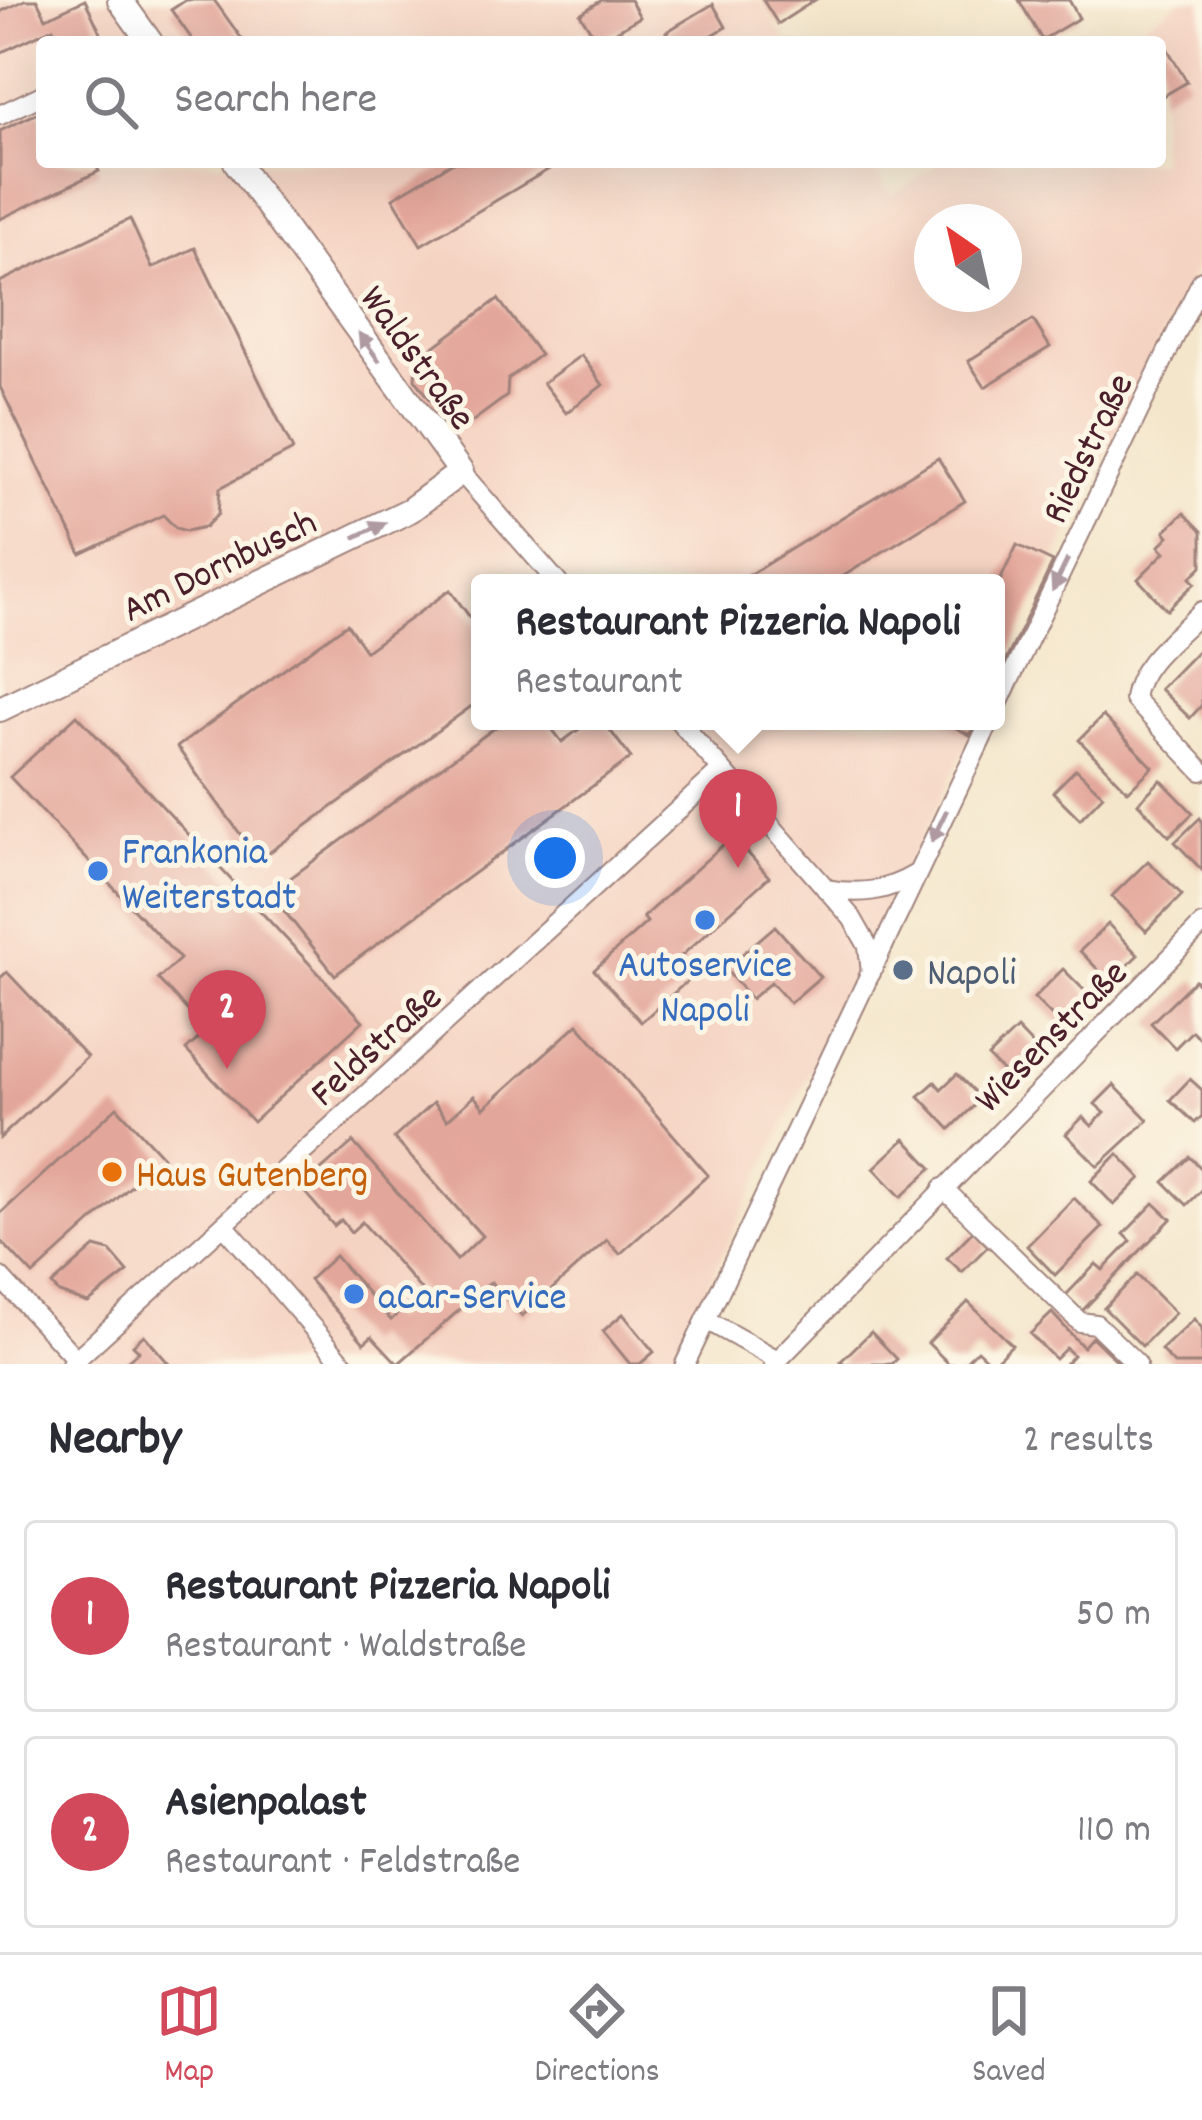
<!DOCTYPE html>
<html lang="en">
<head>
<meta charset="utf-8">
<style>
  :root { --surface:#fff; --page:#f2f2f3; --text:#2b2b33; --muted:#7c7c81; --line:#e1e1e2; --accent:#d1495b }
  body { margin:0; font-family:Dekko,sans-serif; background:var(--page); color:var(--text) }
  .compass { position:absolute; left:914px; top:204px; width:108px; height:108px; border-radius:50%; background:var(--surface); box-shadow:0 12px 48px #0002; rotate:326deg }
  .you { position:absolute; left:555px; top:858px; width:42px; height:42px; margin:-30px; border:9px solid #fff; border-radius:50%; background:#1a73e8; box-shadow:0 0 0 18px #1a73e833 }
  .badge { display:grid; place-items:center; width:78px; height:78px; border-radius:50%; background:var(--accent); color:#fff; font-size:39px; font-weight:700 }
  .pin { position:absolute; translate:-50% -99px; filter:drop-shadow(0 3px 6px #0008) }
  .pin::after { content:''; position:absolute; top:63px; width:42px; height:36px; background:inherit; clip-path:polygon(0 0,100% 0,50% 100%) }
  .popup { position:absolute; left:471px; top:574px; width:534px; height:156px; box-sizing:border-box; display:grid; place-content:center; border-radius:12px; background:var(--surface); filter:drop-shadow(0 3px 9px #0005); font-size:39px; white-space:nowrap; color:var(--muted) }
  .popup b { font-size:45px; color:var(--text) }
  .popup::after { content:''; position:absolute; left:50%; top:100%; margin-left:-24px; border:24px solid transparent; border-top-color:var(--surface) }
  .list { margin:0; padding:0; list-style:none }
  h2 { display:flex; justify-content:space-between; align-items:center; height:156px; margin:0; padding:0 48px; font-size:51px }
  h2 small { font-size:39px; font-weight:400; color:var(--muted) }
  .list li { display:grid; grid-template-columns:78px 1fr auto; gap:36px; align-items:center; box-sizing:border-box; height:192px; margin:0 24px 24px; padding:0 24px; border:3px solid var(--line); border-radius:12px }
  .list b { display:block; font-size:45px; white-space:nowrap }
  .list p { margin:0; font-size:39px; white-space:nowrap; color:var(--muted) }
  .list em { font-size:39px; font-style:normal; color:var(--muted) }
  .icon { flex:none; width:66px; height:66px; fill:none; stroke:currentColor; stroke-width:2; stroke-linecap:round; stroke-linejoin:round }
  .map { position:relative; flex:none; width:1202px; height:1364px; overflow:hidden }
  .search { position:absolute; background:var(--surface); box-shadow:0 12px 48px #0002; left:36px; right:36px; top:36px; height:132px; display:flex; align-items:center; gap:30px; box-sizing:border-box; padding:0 42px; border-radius:12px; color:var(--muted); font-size:45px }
  .sheet { height:588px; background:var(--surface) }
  nav { display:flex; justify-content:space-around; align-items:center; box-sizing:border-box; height:168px; border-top:3px solid var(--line); background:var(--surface); font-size:33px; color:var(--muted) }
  nav a { display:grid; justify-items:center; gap:6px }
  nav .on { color:var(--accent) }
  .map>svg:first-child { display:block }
</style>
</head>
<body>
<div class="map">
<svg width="1202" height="1364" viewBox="0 0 1202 1364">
  <rect width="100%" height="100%" fill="#fcf5e5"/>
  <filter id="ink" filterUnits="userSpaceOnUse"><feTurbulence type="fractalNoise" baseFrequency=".00833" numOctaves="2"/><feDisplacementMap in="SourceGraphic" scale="24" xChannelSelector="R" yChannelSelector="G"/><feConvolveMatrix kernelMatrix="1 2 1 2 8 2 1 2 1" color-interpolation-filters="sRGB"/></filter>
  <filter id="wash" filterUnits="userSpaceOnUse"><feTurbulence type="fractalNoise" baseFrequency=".004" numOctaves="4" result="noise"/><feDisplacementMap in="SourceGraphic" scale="48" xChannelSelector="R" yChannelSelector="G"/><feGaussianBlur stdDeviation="2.7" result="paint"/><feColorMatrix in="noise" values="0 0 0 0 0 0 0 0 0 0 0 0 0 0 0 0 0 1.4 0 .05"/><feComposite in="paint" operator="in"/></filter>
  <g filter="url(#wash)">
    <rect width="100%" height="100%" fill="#f4e6cb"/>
    <g fill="#f5d3c2" fill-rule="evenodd">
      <path d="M0 0H759L787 42H42V162H869L892 195 941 162H1160V42H1119L1181 0H1202V254L996 684V583H480V721H978L670 1364H0ZM932 222H1004V294H932Z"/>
      <path d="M1053 1309 1084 1338 1098 1333 1130 1364H1046L1022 1340Z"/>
    </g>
    <g id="blocks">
      <g fill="#e3a69a">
        <path d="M25 0H37L46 18 85 0 102 36 91 42H60L53 28 0 53V12Z"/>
        <path d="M186 0H214L244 42H194L171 10Z"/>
        <path d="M602 0H630L640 17 598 42 580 14Z"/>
        <path d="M763 0H815L778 24Z"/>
        <path d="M1019 0H1069L1079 18 1042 40Z"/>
        <path d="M713 4 726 27 701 42H672L666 32Z"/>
        <path d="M1164 43 1187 82 1160 98V45Z"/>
        <path d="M42 111V162H94L99 171 0 219V131Z"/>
        <path d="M453 162H561L421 245 393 198Z"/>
        <path d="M130 219 152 268 195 248 293 450 220 488 218 514 205 527 186 531 176 528 163 515 81 554 0 387V282Z"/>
        <path d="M498 299 540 355 508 379 507 396 465 427 448 423 415 379 416 360Z"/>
        <path d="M1033 320 1050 347 985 387 968 361Z"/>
        <path d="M581 355 603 385 566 413 543 383Z"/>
        <path d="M938 458 965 501 832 583H736Z"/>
        <path d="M1184 513 1202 531V566L1190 578 1195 583 1167 610 1138 579 1165 552 1159 546 1169 536 1165 531Z"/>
        <path d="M1017 545 1053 562 996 681V589Z"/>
        <path d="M450 590 480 631V700L259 860 177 747 347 624 366 651Z"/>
        <path d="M1202 646V705L1190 718 1160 689Z"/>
        <path d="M77 715 363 1021 253 1122 186 1050 207 1031 158 979 180 959 10 777Z"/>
        <path d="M1103 716 1153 767 1128 791 1079 740Z"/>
        <path d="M504 721H546L562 742 590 721H603L631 758 335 975 270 893Z"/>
        <path d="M942 721H977L970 735Z"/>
        <path d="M1076 769 1103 795 1080 819 1053 792Z"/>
        <path d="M1161 780 1193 813 1169 836 1138 803Z"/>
        <path d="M1200 818 1202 821V870L1175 842Z"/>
        <path d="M733 836 769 877 679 958 694 975 641 1022 594 970 647 922 643 917Z"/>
        <path d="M1148 861 1182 895 1146 931 1112 896Z"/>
        <path d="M1108 924 1138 955 1110 982 1080 951Z"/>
        <path d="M775 926 820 977 790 1003 771 982 751 999 725 969Z"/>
        <path d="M1063 969 1089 995 1060 1024 1034 998Z"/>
        <path d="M7 972 87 1057 0 1138V978Z"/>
        <path d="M1195 980 1202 988V1041L1192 1031 1175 1048 1151 1023Z"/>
        <path d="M578 1024 708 1175 620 1254 607 1240 522 1316 491 1282 398 1364 372 1336 364 1343 309 1280 335 1256 391 1320 422 1291 362 1222 351 1232 341 1220 334 1226 301 1188 353 1142 457 1260 482 1236 394 1138 433 1103 447 1120 474 1096 484 1108Z"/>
        <path d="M1017 1029 1040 1053 1012 1081 988 1057Z"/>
        <path d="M957 1074 981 1099 950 1129 919 1096 935 1082 941 1089Z"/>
        <path d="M1190 1079 1202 1090V1116L1195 1123 1170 1100Z"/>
        <path d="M1114 1085 1148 1120 1098 1166 1066 1134 1083 1117 1092 1126 1096 1121 1105 1113 1095 1104Z"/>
        <path d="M117 1107 163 1157 33 1275 0 1240V1214Z"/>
        <path d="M905 1139 932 1168 901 1197 874 1168Z"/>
        <path d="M1118 1154 1141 1178 1114 1205 1091 1181Z"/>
        <path d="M1190 1157 1202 1169V1190L1187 1205 1164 1182Z"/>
        <path d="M1074 1198 1103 1227 1055 1275 1027 1246Z"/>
        <path d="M1154 1203 1171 1219 1082 1311 1066 1295 1096 1264 1103 1270 1131 1241 1124 1234Z"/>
        <path d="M973 1231 988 1246 962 1272 947 1258Z"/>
        <path d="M95 1247 110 1251 128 1272 88 1303 59 1293 52 1285Z"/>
        <path d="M1137 1275 1175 1313 1142 1346 1104 1308Z"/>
        <path d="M968 1302 1012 1345 992 1364 977 1350 963 1364H949L928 1343Z"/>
        <path d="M1052 1313 1083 1347 1092 1337 1120 1364H1065L1073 1355 1066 1348 1055 1359 1030 1334Z"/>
        <path d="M623 1314 654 1352 640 1364H630L603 1331Z"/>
        <path d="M1194 1319 1202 1328V1364H1174L1161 1350Z"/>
        <path d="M871 1332 897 1359 892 1364H844L841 1361Z"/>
        <path d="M144 1335 169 1364H123L139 1351 133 1345Z"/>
      </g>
    </g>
  </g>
  <g filter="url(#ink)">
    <use href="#blocks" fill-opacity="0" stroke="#9f827b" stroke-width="3"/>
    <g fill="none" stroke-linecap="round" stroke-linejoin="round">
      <defs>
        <g id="minor">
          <path d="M0 115 42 95"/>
          <path d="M461 472 558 583"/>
          <path d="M1202 611C1178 636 1138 663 1134 699L1202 771"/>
          <path d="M996 708 1202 280"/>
          <path d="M679 721 852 918 868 946 871 973"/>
          <path d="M826 889C860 895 886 892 916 874"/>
          <path d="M943 1188 1080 1322 1096 1324 1137 1364"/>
          <path d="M224 1225 344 1364"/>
          <path d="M0 1277 76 1359"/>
          <path d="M706 1320 776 1359"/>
          <path d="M71 1364 722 770"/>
          <path d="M685 1364 990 721"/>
          <path d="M774 1364 1202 925"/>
        </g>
        <g id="tertiary">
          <path d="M120 0 150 42"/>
          <path d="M0 709 410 510 461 472 236 162"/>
        </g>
      </defs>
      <use href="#minor" stroke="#9f827b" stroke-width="22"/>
      <use href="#tertiary" stroke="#9f827b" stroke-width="28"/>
      <use href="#minor" stroke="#fff" stroke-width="18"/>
      <use href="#tertiary" stroke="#fff" stroke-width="24"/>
    </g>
    <defs><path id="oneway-solid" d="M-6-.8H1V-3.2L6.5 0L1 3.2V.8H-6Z" transform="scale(3)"/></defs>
    <g fill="#ae9aa0">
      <use href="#oneway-solid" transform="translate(369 347) rotate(-126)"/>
      <use href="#oneway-solid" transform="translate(370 530) rotate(-26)"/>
      <use href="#oneway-solid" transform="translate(1060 575) rotate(116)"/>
      <use href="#oneway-solid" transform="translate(939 826) rotate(116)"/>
    </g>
  </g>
  <g fill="#3f7fe0" stroke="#fcf5e5" stroke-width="4.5">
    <circle cx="98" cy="871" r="12"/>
    <circle cx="705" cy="920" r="12"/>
    <circle cx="354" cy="1294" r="12"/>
  </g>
  <circle fill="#5c6f8a" stroke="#fcf5e5" stroke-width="4.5" cx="903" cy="970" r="12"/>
  <circle fill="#e8710a" stroke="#fcf5e5" stroke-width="4.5" cx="112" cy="1172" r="12"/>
  <g text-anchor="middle" stroke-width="10" stroke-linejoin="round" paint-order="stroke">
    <g font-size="39" fill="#4a1f2b" stroke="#fcf5e5">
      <text transform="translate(420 356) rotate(54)" y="14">Waldstraße</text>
      <text transform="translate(1085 447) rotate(-64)" y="14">Riedstraße</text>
      <text transform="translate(218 563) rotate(-26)" y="14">Am Dornbusch</text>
      <text transform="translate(1049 1034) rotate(-45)" y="14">Wiesenstraße</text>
      <text transform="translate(374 1043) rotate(-42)" y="14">Feldstraße</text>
    </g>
    <g font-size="39" fill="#366cbe" stroke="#fcf5e5" text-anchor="start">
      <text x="122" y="863">Frankonia<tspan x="122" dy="45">Weiterstadt</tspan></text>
      <text x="705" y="976" text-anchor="middle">Autoservice<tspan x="705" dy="45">Napoli</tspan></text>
      <text x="378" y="1308">aCar-Service</text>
    </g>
    <g font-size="39" fill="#4e5e75" stroke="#fcf5e5" text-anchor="start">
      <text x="927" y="984">Napoli</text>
    </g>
    <g font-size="39" fill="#c56008" stroke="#fcf5e5" text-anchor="start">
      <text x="136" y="1186">Haus Gutenberg</text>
    </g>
  </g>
</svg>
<svg class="compass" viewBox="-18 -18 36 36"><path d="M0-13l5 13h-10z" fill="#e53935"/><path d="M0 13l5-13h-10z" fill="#7c7c81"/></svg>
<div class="you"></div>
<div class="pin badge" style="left:738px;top:868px">1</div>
<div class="popup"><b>Restaurant Pizzeria Napoli</b>Restaurant</div>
<div class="pin badge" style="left:227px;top:1069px">2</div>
<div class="search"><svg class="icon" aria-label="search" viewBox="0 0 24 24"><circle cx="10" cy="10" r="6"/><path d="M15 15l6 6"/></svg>Search here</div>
</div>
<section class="sheet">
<h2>Nearby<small>2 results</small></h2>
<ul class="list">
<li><span class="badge">1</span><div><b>Restaurant Pizzeria Napoli</b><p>Restaurant · Waldstraße</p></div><em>50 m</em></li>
<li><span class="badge">2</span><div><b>Asienpalast</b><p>Restaurant · Feldstraße</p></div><em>110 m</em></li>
</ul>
</section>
<nav>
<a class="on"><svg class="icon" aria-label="map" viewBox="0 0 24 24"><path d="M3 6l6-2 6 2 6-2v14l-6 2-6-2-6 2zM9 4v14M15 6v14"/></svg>Map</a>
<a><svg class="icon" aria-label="directions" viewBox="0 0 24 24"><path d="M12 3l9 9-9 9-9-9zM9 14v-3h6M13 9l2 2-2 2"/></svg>Directions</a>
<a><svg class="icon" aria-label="saved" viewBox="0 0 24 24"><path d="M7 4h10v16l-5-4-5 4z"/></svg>Saved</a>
</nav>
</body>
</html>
